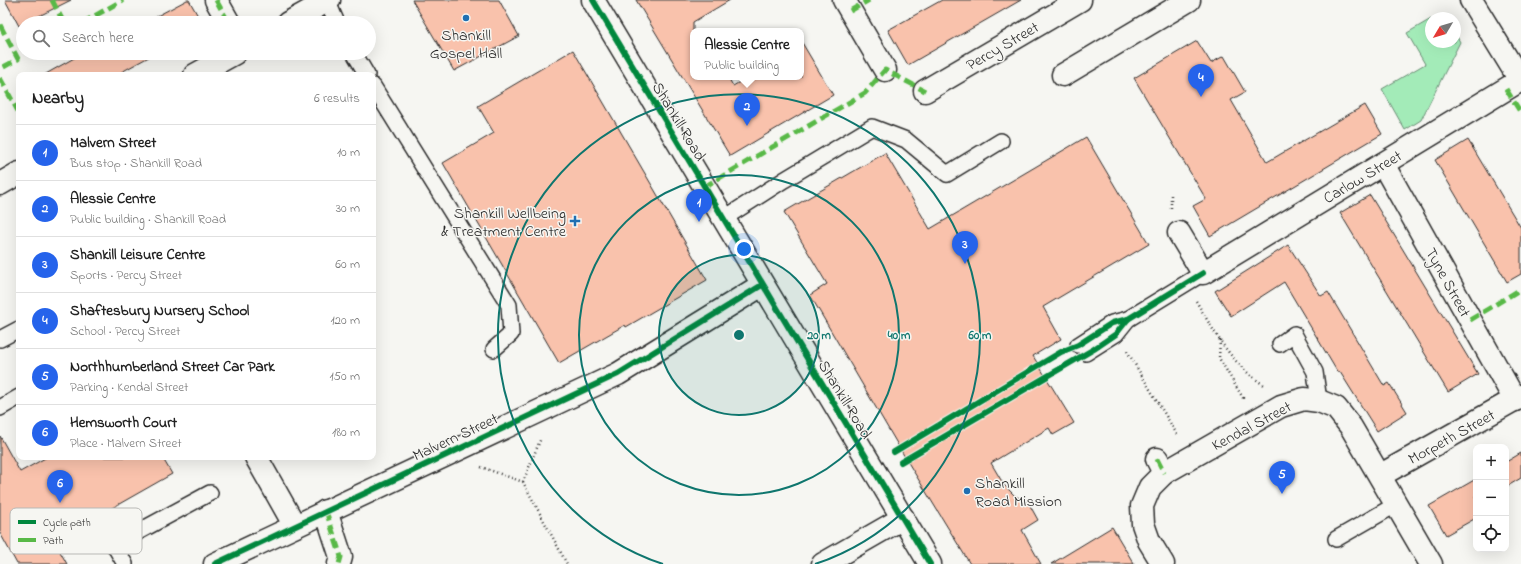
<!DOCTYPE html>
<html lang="en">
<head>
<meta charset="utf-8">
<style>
  :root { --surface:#fff; --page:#f2f2f2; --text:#222; --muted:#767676; --line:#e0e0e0; --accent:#2563eb }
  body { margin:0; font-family:"Indie Flower",sans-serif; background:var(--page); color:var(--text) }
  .controls { position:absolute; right:12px; bottom:12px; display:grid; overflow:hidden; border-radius:8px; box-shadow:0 4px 16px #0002 }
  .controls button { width:36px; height:36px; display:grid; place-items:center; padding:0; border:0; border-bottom:1px solid var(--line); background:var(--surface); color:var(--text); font:20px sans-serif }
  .compass { position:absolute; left:1425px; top:12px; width:36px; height:36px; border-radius:50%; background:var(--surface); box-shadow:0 4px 16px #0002; rotate:232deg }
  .you { position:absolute; left:744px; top:249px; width:14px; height:14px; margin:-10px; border:3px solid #fff; border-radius:50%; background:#1a73e8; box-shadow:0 0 0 6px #1a73e833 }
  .badge { display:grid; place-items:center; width:26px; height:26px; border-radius:50%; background:var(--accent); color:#fff; font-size:13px; font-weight:700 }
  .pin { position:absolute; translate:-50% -33px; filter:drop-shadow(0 1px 2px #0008) }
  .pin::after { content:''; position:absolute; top:21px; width:14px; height:12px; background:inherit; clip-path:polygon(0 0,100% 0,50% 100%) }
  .popup { position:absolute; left:690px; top:28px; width:114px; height:52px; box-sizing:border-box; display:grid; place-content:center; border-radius:8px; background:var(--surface); filter:drop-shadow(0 1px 3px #0005); font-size:13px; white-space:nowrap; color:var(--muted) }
  .popup b { font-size:15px; color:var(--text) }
  .popup::after { content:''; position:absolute; left:50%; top:100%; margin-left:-8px; border:8px solid transparent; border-top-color:var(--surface) }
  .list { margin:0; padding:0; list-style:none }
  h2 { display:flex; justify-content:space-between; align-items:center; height:52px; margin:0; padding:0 16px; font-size:17px }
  h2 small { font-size:13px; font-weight:400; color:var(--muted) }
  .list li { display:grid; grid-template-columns:26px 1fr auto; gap:12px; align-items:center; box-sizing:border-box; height:56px; padding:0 16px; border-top:1px solid var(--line) }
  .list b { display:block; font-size:15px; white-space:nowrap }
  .list p { margin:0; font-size:13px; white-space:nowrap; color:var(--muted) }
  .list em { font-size:13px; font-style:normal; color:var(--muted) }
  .icon { flex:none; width:22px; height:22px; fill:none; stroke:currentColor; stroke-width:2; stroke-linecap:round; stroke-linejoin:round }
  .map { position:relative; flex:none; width:1521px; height:564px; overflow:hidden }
  .search { position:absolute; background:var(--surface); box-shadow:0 4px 16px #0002; left:16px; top:16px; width:360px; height:44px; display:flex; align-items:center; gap:10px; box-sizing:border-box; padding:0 14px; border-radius:22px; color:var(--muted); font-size:15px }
  .panel { position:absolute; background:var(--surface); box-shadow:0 4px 16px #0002; left:16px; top:72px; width:360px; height:388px; border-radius:8px }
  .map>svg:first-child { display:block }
</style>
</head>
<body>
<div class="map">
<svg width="1521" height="564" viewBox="0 0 1521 564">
  <rect width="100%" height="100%" fill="#f6f6f2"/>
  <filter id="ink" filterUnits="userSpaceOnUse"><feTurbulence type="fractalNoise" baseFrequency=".025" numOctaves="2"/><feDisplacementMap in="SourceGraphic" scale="8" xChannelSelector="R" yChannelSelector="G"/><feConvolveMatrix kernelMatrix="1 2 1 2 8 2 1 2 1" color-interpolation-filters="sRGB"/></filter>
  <g filter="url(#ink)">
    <path fill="#a3ebb8" stroke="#678b72" d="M1431 19V42H1455V33L1460 42 1421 120 1405 130 1382 89 1425 64 1407 33Z"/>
    <g fill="#f9c2ac" stroke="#2b2b2b">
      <path d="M5 0H71L19 26Z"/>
      <path d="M187 0H189L202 23H144Z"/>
      <path d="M412 0H499L519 36 454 71Z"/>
      <path d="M636 0H730L693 22V77H728L733 86 748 77H801V41L833 95 730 156Z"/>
      <path d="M942 0H1021L908 65 888 30Z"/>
      <path d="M1197 41 1211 63 1224 56 1245 92 1231 100 1267 162 1365 105 1382 134 1210 236 1193 206 1206 199 1134 78Z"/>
      <path d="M573 50 707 280 626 327 625 325 559 363 443 163 494 133 478 106Z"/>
      <path d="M83 53H156L116 75H44Z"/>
      <path d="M1086 137 1149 244 1043 307 1061 339 1033 356 1074 423 1053 435 1049 428 991 463 1004 485 1015 496 1028 502 1038 520 1022 530 1041 564H970L909 464 810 295 827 284 784 212 885 153 930 229Z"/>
      <path d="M1468 140 1521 228V274L1507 282 1435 160Z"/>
      <path d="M1370 195 1478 374 1448 392 1340 213Z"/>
      <path d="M1288 245 1321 296 1328 292 1384 386 1389 383 1407 412 1377 431 1340 372 1338 373 1284 282 1231 316 1215 291Z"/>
      <path d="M0 436 20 472 47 457H162L172 474 54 541 67 564H17L0 533Z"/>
      <path d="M1521 453V478L1506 487V462Z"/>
      <path d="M1476 479V518L1446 535 1429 506Z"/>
      <path d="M1112 527 1134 564H1051Z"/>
    </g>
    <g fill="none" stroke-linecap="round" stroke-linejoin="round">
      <defs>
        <g id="service">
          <path d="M327 0 337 23"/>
          <path d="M354 53 367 75"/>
          <path d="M373 86 509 305 511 334 494 349"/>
          <path d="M723 219 784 180 872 127 906 140 947 174 1001 141"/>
          <path d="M0 339 19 329"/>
          <path d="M1280 344 1294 334 1315 372 1319 401"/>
          <path d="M1078 345 1112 323 1128 319"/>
          <path d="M1086 353 1116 334 1128 319 1203 273"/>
          <path d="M0 408 19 397"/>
          <path d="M1336 539 1397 504"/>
          <path d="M125 564 114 545 210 493"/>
        </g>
        <g id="pedestrian">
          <path d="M1157 459 1164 473"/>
          <path d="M326 511 341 557 339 564"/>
        </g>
        <g id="minor">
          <path d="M216 0 229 23"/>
          <path d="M844 0 885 70"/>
          <path d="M1471 0 1520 80"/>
          <path d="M288 23 329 0"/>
          <path d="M195 75 235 53"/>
          <path d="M1063 75 1189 0"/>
          <path d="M925 91 1080 0"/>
          <path d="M1383 164 1515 400"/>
          <path d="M0 184 19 173"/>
          <path d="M1179 233 1203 273 1521 80"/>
          <path d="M256 457 295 526"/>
          <path d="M1381 475 1521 396"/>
          <path d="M215 564 618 374 762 285"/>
          <path d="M823 564 903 518"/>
          <path d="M1163 564 1149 541 1143 524 1142 506 1150 487 1164 473 1281 406 1304 399 1319 401 1336 408 1351 427 1431 564"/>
        </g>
        <path id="secondary" d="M593 0 930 564"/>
      </defs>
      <use href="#service" stroke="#2b2b2b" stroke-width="18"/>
      <use href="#pedestrian" stroke="#2b2b2b" stroke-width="25"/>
      <use href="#minor" stroke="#2b2b2b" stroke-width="25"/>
      <use href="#secondary" stroke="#2b2b2b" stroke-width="25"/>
      <g stroke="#2b2b2b" stroke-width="2.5" stroke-dasharray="1 3" stroke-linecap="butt">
        <path d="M1171 195V210"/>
        <path d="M1196 301C1215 333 1233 367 1266 386"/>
        <path d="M1220 340 1219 358 1243 398 1242 399"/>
        <path d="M1127 351 1178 436"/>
        <path d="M894 452 1058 354"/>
        <path d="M901 462 1069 363"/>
        <path d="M481 467 523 482 567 564"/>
        <path d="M523 482 541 438"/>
      </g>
      <use href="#service" stroke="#f6f6f2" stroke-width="15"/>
      <use href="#pedestrian" stroke="#f6f6f2" stroke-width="22"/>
      <use href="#minor" stroke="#f6f6f2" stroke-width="22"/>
      <use href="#secondary" stroke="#f6f6f2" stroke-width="22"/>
      <g stroke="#58b947" stroke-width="5" stroke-dasharray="10 5" stroke-linecap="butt">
        <path d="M52 0 64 23"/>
        <path d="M216 0 229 23"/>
        <path d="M850 11 869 0"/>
        <path d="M82 23 123 0"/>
        <path d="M0 25 18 59 0 69"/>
        <path d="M0 78 19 113"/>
        <path d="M1506 89 1521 113"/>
        <path d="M704 187 865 93 885 70 925 91"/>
        <path d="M1470 320 1521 289"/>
        <path d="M1157 459 1164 473"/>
        <path d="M326 511 341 557 339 564"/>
      </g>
      <defs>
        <g id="cycleway">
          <path d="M593 0 930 564"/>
          <path d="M894 452 1061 352 1078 345 1112 323 1128 319"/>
          <path d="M901 462 1094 349 1116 334 1128 319 1203 273"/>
          <path d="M215 564 618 374 762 285"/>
        </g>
      </defs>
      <use href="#cycleway" stroke="#f6f6f2" stroke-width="8"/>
      <use href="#cycleway" stroke="#00873e" stroke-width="6"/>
    </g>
  </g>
  <circle cx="739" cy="335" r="80" fill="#0f766e" fill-opacity=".12"/>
  <g fill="none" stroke="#0f766e" stroke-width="2">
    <circle cx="739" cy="335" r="80"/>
    <circle cx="739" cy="335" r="160"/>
    <path d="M663 564A241 241 0 1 1 815 564"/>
  </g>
  <g fill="#1f6fb2" stroke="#f6f6f2" stroke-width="1.5">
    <circle cx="466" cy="18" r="4"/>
    <path d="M573 215h4v4h4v4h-4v4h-4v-4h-4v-4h4z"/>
    <circle cx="967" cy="491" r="4"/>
  </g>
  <g text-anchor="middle" stroke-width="3" stroke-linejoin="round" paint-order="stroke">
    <g font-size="16" fill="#2b2b2b" stroke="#f6f6f2">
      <text x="466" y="40">Shankill<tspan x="466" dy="18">Gospel Hall</tspan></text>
      <text x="566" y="218" text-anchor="end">Shankill Wellbeing<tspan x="566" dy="18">&amp; Treatment Centre</tspan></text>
      <text x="975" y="488" text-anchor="start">Shankill<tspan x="975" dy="18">Road Mission</tspan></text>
    </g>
    <g font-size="16" fill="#2b2b2b" stroke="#f6f6f2">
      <text transform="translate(1002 45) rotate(-30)" y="6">Percy Street</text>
      <text transform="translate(680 121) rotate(59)" y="6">Shankill Road</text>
      <text transform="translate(1362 176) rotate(-31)" y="6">Carlow Street</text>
      <text transform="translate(1449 282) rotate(61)" y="6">Tyne Street</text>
      <text transform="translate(846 399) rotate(59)" y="6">Shankill Road</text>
      <text transform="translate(1251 425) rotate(-28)" y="6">Kendal Street</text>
      <text transform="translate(455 436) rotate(-25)" y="6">Malvern Street</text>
      <text transform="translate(1451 436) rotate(-29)" y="6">Morpeth Street</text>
    </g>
  </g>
  <rect x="10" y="508" width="132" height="46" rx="6" fill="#f6f6f2" stroke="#b9b9b6" stroke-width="1"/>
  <rect x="18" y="520" width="18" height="4" fill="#00873e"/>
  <rect x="18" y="538" width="18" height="4" fill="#58b947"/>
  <g font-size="11" fill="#2b2b2b">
    <text x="43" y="526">Cycle path</text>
    <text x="43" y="544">Path</text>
  </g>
  <circle cx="739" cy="335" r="6" fill="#0f766e" stroke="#f6f6f2" stroke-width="2"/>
  <g font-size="12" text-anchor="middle" font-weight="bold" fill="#0f766e" stroke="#f6f6f2" stroke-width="3" stroke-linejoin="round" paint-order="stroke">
    <text x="819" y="339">20 m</text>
    <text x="899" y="339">40 m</text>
    <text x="980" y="339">60 m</text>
  </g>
</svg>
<div class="controls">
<button>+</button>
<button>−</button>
<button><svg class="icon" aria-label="locate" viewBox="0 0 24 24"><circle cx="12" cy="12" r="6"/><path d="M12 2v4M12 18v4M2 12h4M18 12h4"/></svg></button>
</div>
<svg class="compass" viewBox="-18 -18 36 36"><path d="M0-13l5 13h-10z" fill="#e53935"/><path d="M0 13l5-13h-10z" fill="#767676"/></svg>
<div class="you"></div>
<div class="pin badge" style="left:699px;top:222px">1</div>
<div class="pin badge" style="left:747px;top:126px">2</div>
<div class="popup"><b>Alessie Centre</b>Public building</div>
<div class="pin badge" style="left:965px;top:264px">3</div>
<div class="pin badge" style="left:1201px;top:97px">4</div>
<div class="pin badge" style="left:1282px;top:494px">5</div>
<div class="pin badge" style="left:60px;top:503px">6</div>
<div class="search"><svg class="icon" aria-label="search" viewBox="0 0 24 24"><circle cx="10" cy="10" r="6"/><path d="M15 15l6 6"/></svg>Search here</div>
<section class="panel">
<h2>Nearby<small>6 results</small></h2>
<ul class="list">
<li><span class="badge">1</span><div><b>Malvern Street</b><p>Bus stop · Shankill Road</p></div><em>10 m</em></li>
<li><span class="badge">2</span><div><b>Alessie Centre</b><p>Public building · Shankill Road</p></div><em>30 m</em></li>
<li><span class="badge">3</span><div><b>Shankill Leisure Centre</b><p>Sports · Percy Street</p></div><em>60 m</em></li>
<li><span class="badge">4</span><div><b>Shaftesbury Nursery School</b><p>School · Percy Street</p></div><em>120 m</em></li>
<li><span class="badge">5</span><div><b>Northhumberland Street Car Park</b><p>Parking · Kendal Street</p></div><em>150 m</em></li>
<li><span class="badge">6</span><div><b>Hemsworth Court</b><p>Place · Malvern Street</p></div><em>180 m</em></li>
</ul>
</section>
</div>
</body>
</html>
